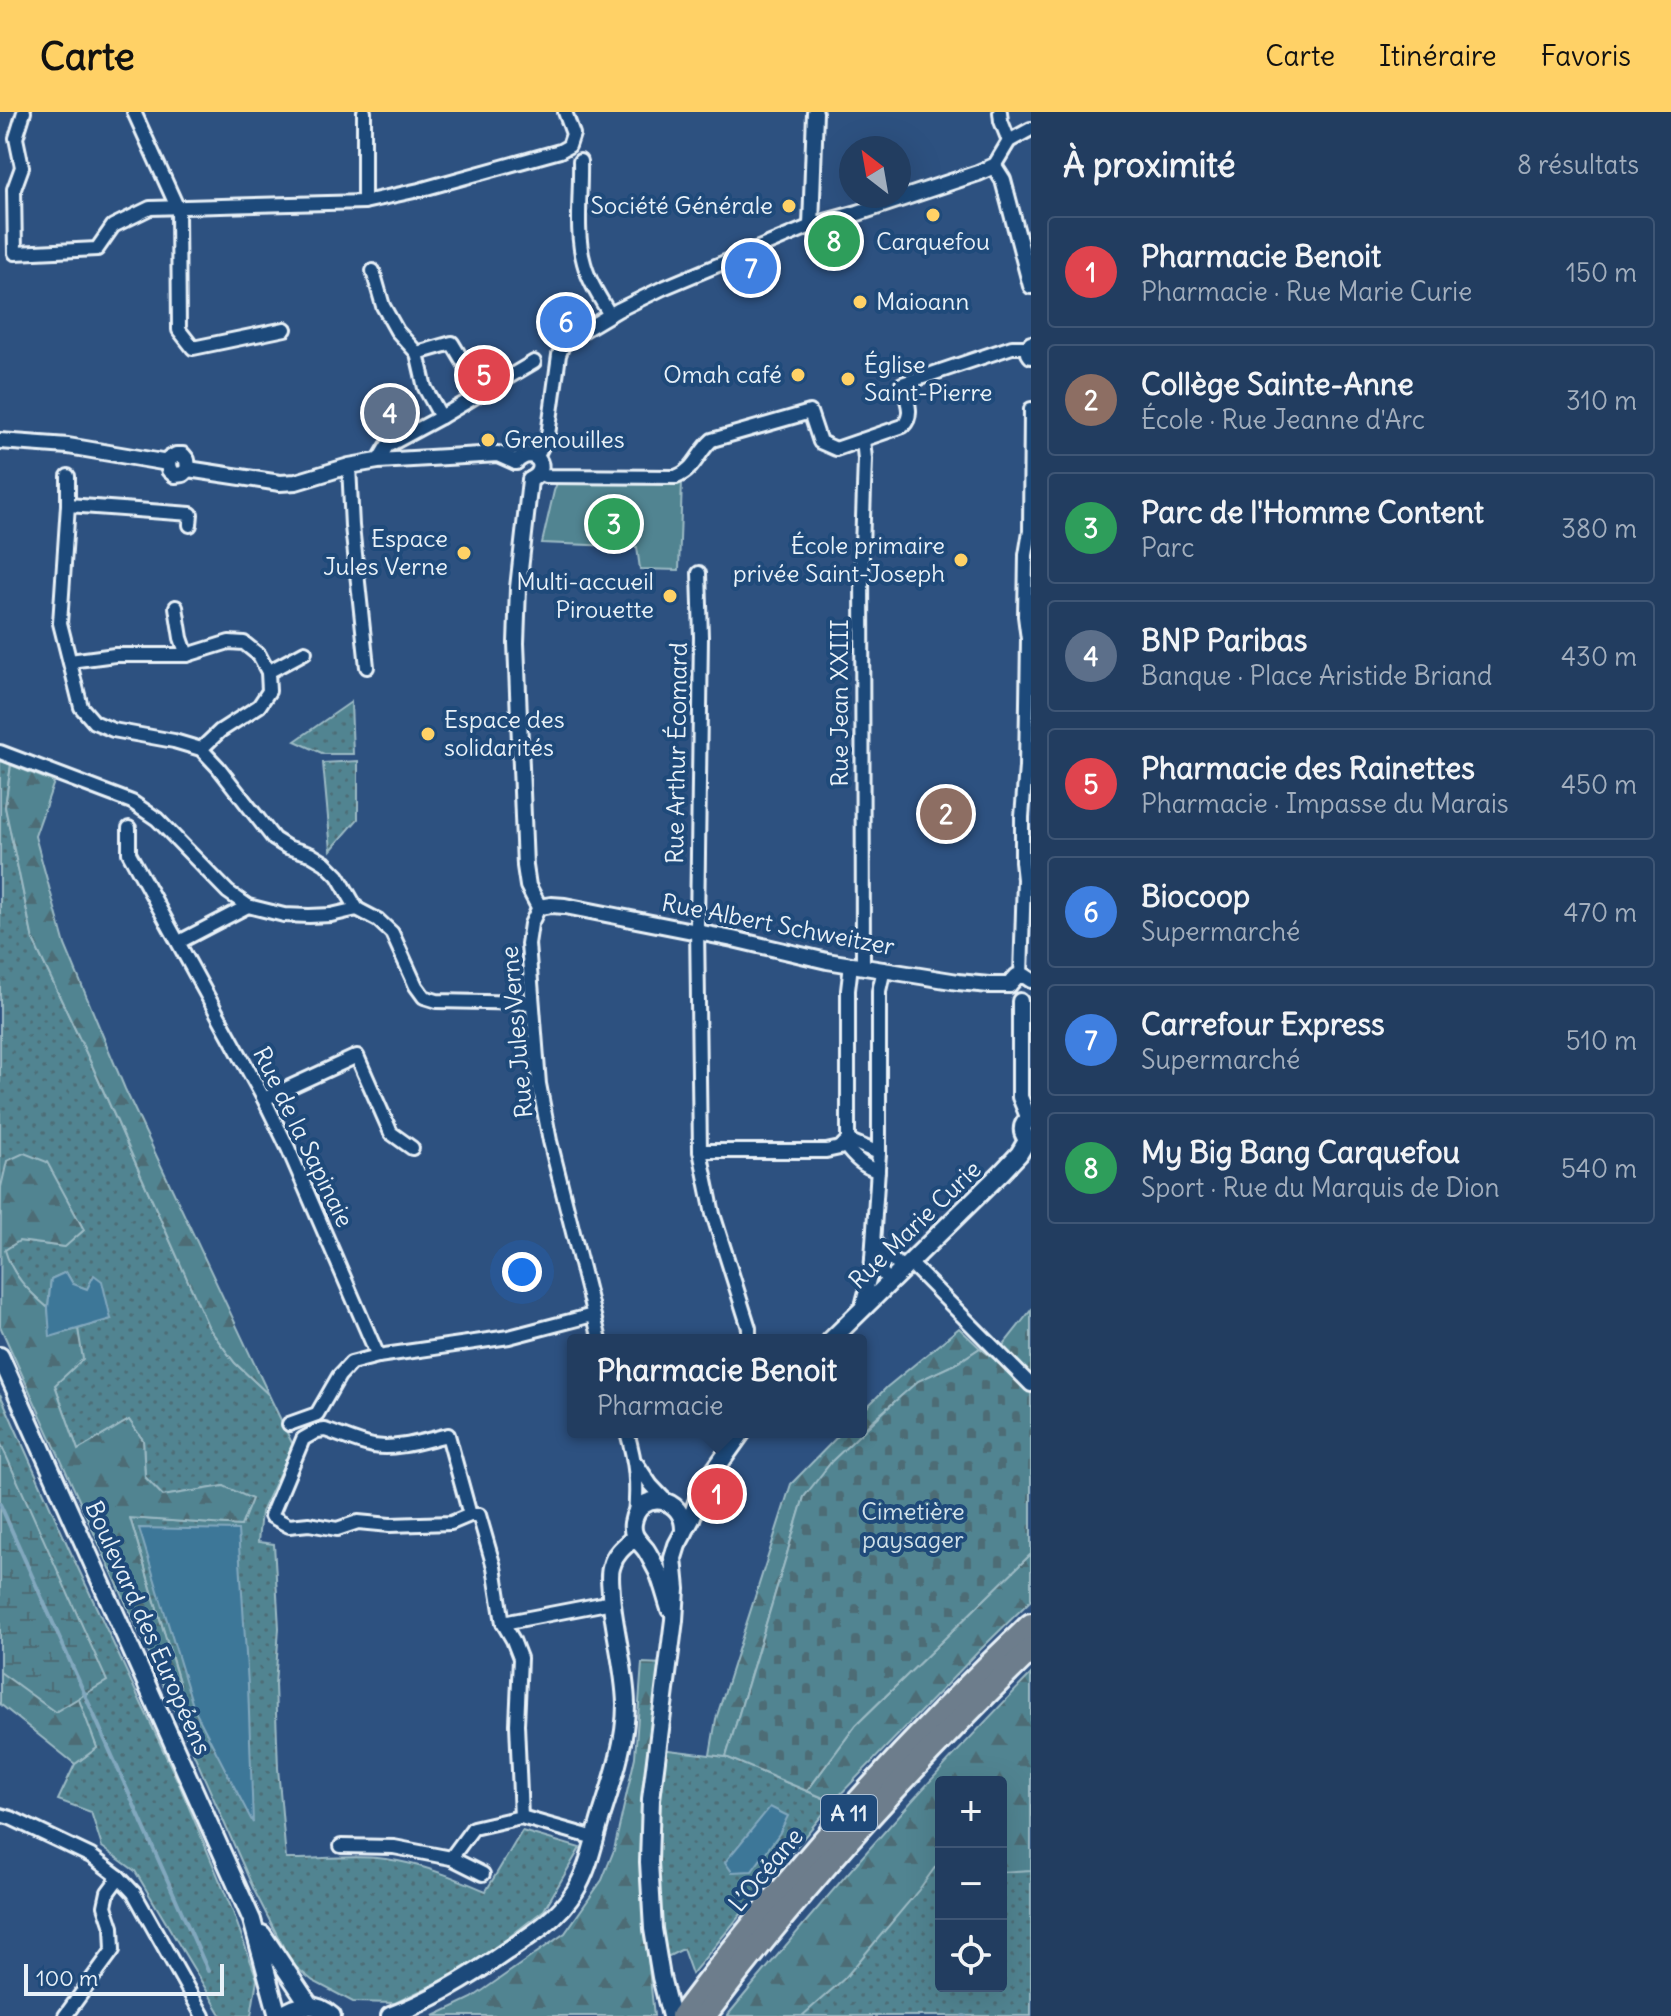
<!DOCTYPE html>
<html lang="fr">
<head>
<meta charset="utf-8">
<style>
  :root { --surface:#223d60; --page:#2a4466; --text:#f1f3f6; --muted:#a2aebd; --line:#3f5675; --accent:#ffd166 }
  body { margin:0; font-family:Delius,sans-serif; background:var(--page); color:var(--text) }
  .controls { position:absolute; right:24px; bottom:24px; display:grid; overflow:hidden; border-radius:8px; box-shadow:0 8px 32px #0002 }
  .controls button { width:72px; height:72px; display:grid; place-items:center; padding:0; border:0; border-bottom:2px solid var(--line); background:var(--surface); color:var(--text); font:40px sans-serif }
  .compass { position:absolute; left:839px; top:24px; width:72px; height:72px; border-radius:50%; background:var(--surface); box-shadow:0 8px 32px #0002; rotate:329deg }
  .scale { position:absolute; left:24px; bottom:20px; width:200px; box-sizing:border-box; padding-left:8px; border:4px solid #e8f1f8; border-top:0; font-size:22px; line-height:28px; white-space:nowrap; color:#e8f1f8; -webkit-text-stroke:6px #1f4a7a; paint-order:stroke }
  .you { position:absolute; left:522px; top:1160px; width:28px; height:28px; margin:-20px; border:6px solid #fff; border-radius:50%; background:#1a73e8; box-shadow:0 0 0 12px #1a73e833 }
  .badge { display:grid; place-items:center; width:52px; height:52px; border-radius:50%; background:var(--accent); color:#fff; font-size:26px; font-weight:700 }
  .pin { position:absolute; translate:-50% -50%; border:4px solid #fff; box-shadow:0 2px 8px #0006 }
  .popup { position:absolute; left:567px; top:1222px; width:300px; height:104px; box-sizing:border-box; display:grid; place-content:center; border-radius:8px; background:var(--surface); filter:drop-shadow(0 2px 6px #0005); font-size:26px; white-space:nowrap; color:var(--muted) }
  .popup b { font-size:30px; color:var(--text) }
  .popup::after { content:''; position:absolute; left:50%; top:100%; margin-left:-16px; border:16px solid transparent; border-top-color:var(--surface) }
  .list { margin:0; padding:0; list-style:none }
  h2 { display:flex; justify-content:space-between; align-items:center; height:104px; margin:0; padding:0 32px; font-size:34px }
  h2 small { font-size:26px; font-weight:400; color:var(--muted) }
  .list li { display:grid; grid-template-columns:52px 1fr auto; gap:24px; align-items:center; box-sizing:border-box; height:112px; margin:0 16px 16px; padding:0 16px; border:2px solid var(--line); border-radius:8px }
  .list b { display:block; font-size:30px; white-space:nowrap }
  .list p { margin:0; font-size:26px; white-space:nowrap; color:var(--muted) }
  .list em { font-size:26px; font-style:normal; color:var(--muted) }
  .icon { flex:none; width:44px; height:44px; fill:none; stroke:currentColor; stroke-width:2; stroke-linecap:round; stroke-linejoin:round }
  .map { position:relative; flex:none; width:1031px; height:1904px; overflow:hidden }
  header { display:flex; align-items:center; gap:48px; box-sizing:border-box; height:112px; padding:0 40px; background:var(--accent); color:#111 }
  header strong { font-size:38px }
  nav { display:flex; gap:44px; margin-inline-start:auto; font-size:28px }
  main { display:flex }
  aside { flex:1; background:var(--surface) }
  .map>svg:first-child { display:block }
</style>
</head>
<body>
<header>
<strong>Carte</strong>
<nav><a>Carte</a><a>Itinéraire</a><a>Favoris</a></nav>
</header>
<main>
<div class="map">
<svg width="1031" height="1904" viewBox="0 0 1031 1904">
  <defs>
    <pattern id="grass-dots" width="8" height="8" patternUnits="userSpaceOnUse" patternTransform="scale(2)"><rect width="8" height="8" fill="#518491"/><path d="M2 2h.1M6 6h.1" fill="none" stroke="#4d6c75" stroke-width="1.8" stroke-linecap="round"/></pattern>
    <pattern id="forest-firs" width="22" height="20" patternUnits="userSpaceOnUse" patternTransform="scale(2)"><rect width="22" height="20" fill="#518491"/><path d="M5 1l3.5 6h-7zM16 11l3.5 6h-7z" fill="#4d6c75"/></pattern>
    <pattern id="wetland-marsh" width="20" height="14" patternUnits="userSpaceOnUse" patternTransform="scale(2)"><rect width="20" height="14" fill="#518491"/><path d="M1 5h8M5 5V1M11 12h8M15 12V8" fill="none" stroke="#4d6c75"/></pattern>
    <pattern id="cemetery-stones" width="16" height="16" patternUnits="userSpaceOnUse" patternTransform="scale(2)"><rect width="16" height="16" fill="#518491"/><path d="M2 7V4a2 2 0 0 1 4 0v3zM10 15v-3a2 2 0 0 1 4 0v3z" fill="#4d6c75"/></pattern>
  </defs>
  <rect width="100%" height="100%" fill="#2d5180"/>
  <filter id="ink" filterUnits="userSpaceOnUse"><feTurbulence type="fractalNoise" baseFrequency=".0125" numOctaves="2"/><feDisplacementMap in="SourceGraphic" scale="16" xChannelSelector="R" yChannelSelector="G"/><feConvolveMatrix kernelMatrix="1 2 1 2 8 2 1 2 1" color-interpolation-filters="sRGB"/></filter>
  <g filter="url(#ink)">
    <g fill="url(#grass-dots)" stroke="#9cbac4" stroke-width="2">
      <path d="M351 590 353 642H324L295 629Z"/>
      <path d="M0 648 11 653 5 695 33 828 91 951 209 1216 235 1251 269 1283 293 1333 261 1400 258 1430 274 1432 279 1516 275 1573 278 1656 286 1747C323 1747 362 1742 398 1749 429 1755 457 1767 486 1779L522 1719 580 1736 544 1798 472 1854 395 1891 353 1890 313 1869 292 1852 254 1778 169 1586 180 1573 130 1406 241 1414 224 1374 163 1384 145 1365 143 1328 129 1308 78 1338 55 1273 79 1229 78 1217 111 1207 87 1177 73 1172 66 1160 51 1167 48 1196C28 1179 12 1163 4 1138L19 1129 64 1135 84 1118 46 1050 1 1075 2 1102 0 1103Z"/>
      <path d="M358 649V707L331 738 323 651Z"/>
      <path d="M0 1282 71 1441 180 1674 233 1800 257 1867 251 1904H222L135 1759 102 1735 91 1700 58 1688 75 1652 97 1636 0 1405Z"/>
      <path d="M1031 1598V1904H756L941 1698V1874H1001V1670Z"/>
      <path d="M652 1636 726 1645 833 1690 692 1862 683 1837 649 1854 643 1798 642 1708Z"/>
    </g>
    <g fill="url(#forest-firs)" stroke="#9cbac4" stroke-width="2">
      <path d="M11 653 54 670 35 724 65 833 125 977 269 1283 235 1251 209 1216 91 951 33 828 5 695Z"/>
      <path d="M24 1041 47 1050 84 1118 65 1135 19 1129 5 1138C12 1163 28 1179 48 1196L51 1224 78 1217 83 1247 55 1273 78 1338 129 1308 143 1328 145 1365 163 1384 224 1374 252 1387 241 1414 130 1406 180 1574 169 1586 0 1214 1 1075 7 1049Z"/>
      <path d="M959 1216 980 1236 957 1251 919 1269 893 1291 871 1310 804 1385 726 1645 710 1643 716 1607 791 1372 842 1320H861V1301L887 1275Z"/>
      <path d="M0 1405 68 1558 97 1636 75 1652 0 1592Z"/>
      <path d="M1031 1442V1488L980 1538 833 1690 807 1679 856 1613Z"/>
      <path d="M642 1551 664 1552 642 1708 643 1798 654 1904H434L472 1886 565 1821 602 1768 614 1738 635 1645Z"/>
      <path d="M1031 1562V1758L1001 1760V1670H941V1747L918 1779 845 1866 802 1904H727C824 1786 925 1671 1031 1562Z"/>
    </g>
    <path fill="url(#wetland-marsh)" stroke="#9cbac4" stroke-width="2" d="M0 1330 107 1569 55 1600 0 1560Z"/>
    <path fill="url(#cemetery-stones)" stroke="#9cbac4" stroke-width="2" d="M1031 1198V1442L856 1613 807 1679 726 1645 804 1385 832 1349 893 1291 918 1269 957 1251 980 1236 993 1246Z"/>
    <path fill="#518491" stroke="#9cbac4" stroke-width="2" d="M567 368 682 369 679 458 640 457 637 435 542 431 554 379 557 371Z"/>
    <g fill="#3e7798" stroke="#82a8be" stroke-width="2">
      <path d="M66 1160 73 1172 87 1177 94 1163 102 1169 111 1207 50 1225 48 1196 51 1167Z"/>
      <path d="M139 1416 238 1418 248 1573 253 1711 194 1597Z"/>
      <path d="M770 1695 788 1704 779 1722 752 1759 732 1760 725 1750Z"/>
    </g>
    <g fill="none" stroke-linecap="round" stroke-linejoin="round">
      <g stroke="#82a8be" stroke-width="4">
        <path d="M0 1392 208 1859"/>
        <path d="M963 1904H965"/>
      </g>
      <defs>
        <g id="minor">
          <path d="M24 0 16 26 22 55 14 77 15 141 97 137 113 114 150 96 364 90 419 78 560 39 569 34 573 22 565 0"/>
          <path d="M134 0 178 97 179 218 193 236 285 217"/>
          <path d="M364 0V90"/>
          <path d="M1000 0 1001 9 1009 29"/>
          <path d="M580 49C581 82 575 120 584 151 589 170 600 186 610 203"/>
          <path d="M994 54 1009 29 1031 17"/>
          <path d="M373 159 383 194 397 219 417 241 425 276 441 305"/>
          <path d="M417 241 452 231 482 281"/>
          <path d="M536 346 548 323 559 243 564 230 618 198 663 176 811 114"/>
          <path d="M378 349 387 334 441 305 534 250"/>
          <path d="M349 354 352 414 367 555"/>
          <path d="M539 361 545 364 676 365C695 358 698 340 712 328L810 300 820 330 836 337 903 314C915 302 906 286 902 272L1012 235H1029"/>
          <path d="M68 393V364"/>
          <path d="M190 413 191 402 68 393 60 511 81 595 94 610 113 618 174 629 201 637 218 655 274 727 287 735 310 742 325 751 338 764 357 797"/>
          <path d="M699 461 701 525 697 814 700 1039 713 1102 749 1216V1228"/>
          <path d="M176 495 181 526 187 543"/>
          <path d="M70 549 115 543H187L229 530 244 531 259 543 268 560 269 579 259 594 220 619 201 637"/>
          <path d="M268 560 305 540"/>
          <path d="M0 640 132 690 157 707 228 780 248 794 284 803 309 804 331 803 357 797 378 808 392 821 416 874 424 885 437 889 532 891"/>
          <path d="M129 716V741L264 987 288 1036 378 1244"/>
          <path d="M539 795 531 812 528 832 539 972 550 1029 600 1228"/>
          <path d="M179 830 248 794"/>
          <path d="M863 854 862 436 865 347 863 328"/>
          <path d="M884 857 879 879V1041L872 1147 890 1171"/>
          <path d="M1021 863 1024 767 1022 749V705L1026 655 1028 527 1025 504 1026 443 1030 419 1031 297"/>
          <path d="M264 987 357 944 391 1021 412 1036"/>
          <path d="M848 1028V878L851 853"/>
          <path d="M848 1028 879 1041"/>
          <path d="M844 1032C853 1045 863 1055 878 1059"/>
          <path d="M700 1039H826L840 1036 848 1028"/>
          <path d="M874 1129 888 1146 905 1156"/>
          <path d="M910 1151 1031 1273"/>
          <path d="M861 1198 871 1160 872 1147"/>
          <path d="M289 1312 317 1302 339 1264 351 1251 378 1244 509 1225 593 1203"/>
          <path d="M325 1318C341 1323 357 1331 373 1334 398 1338 425 1328 448 1323L470 1403 451 1411 390 1413 358 1410 337 1417 309 1412 289 1414 271 1404 303 1327 317 1319Z"/>
          <path d="M627 1320C636 1352 638 1370 635 1403"/>
          <path d="M637 1352 651 1373 667 1390"/>
          <path d="M470 1403H479L494 1455 503 1511"/>
          <path d="M0 1703 11 1706 91 1744 119 1765 134 1781 203 1904"/>
          <path d="M521 1705 517 1612 520 1546 513 1528 503 1511 612 1490"/>
          <path d="M341 1734 394 1735 451 1746 483 1762"/>
          <path d="M451 1746 473 1716 521 1705 595 1726"/>
          <path d="M65 1904 113 1838 112 1815 105 1794 108 1780 119 1765"/>
        </g>
        <g id="tertiary">
          <path d="M815 0 811 114 858 101 978 61 994 54 1003 68 1031 174"/>
          <path d="M1031 232 1029 241 1031 244"/>
          <path d="M0 329 68 334 168 351"/>
          <path d="M516 350C534 331 553 357 530 368"/>
          <path d="M168 351 169 347 176 343H183L187 348 188 357"/>
          <path d="M168 351 169 358 175 363 183 362 188 357"/>
          <path d="M188 357 280 371 296 370 349 354 378 349 498 342 516 350"/>
          <path d="M530 368 518 476 516 531 525 754 528 774 539 795 551 793 565 794 733 827 827 849 958 870 989 873H1009"/>
          <path d="M1009 873 1017 864H1025L1031 868"/>
          <path d="M1020 889V985L1029 1007"/>
        </g>
        <g id="secondary">
          <path d="M1031 1006C1020 1012 1020 1023 1031 1029"/>
          <path d="M831 1228 1002 1060 1019 1042 1028 1027"/>
          <path d="M0 1244 252 1808 278 1904"/>
          <path d="M670 1497C666 1485 663 1472 658 1460 654 1453 650 1444 646 1438 639 1429 631 1424 633 1411 638 1377 686 1383 684 1420"/>
          <path d="M262 1822 310 1894"/>
          <path d="M281 1904C297 1891 316 1890 332 1904"/>
          <path d="M390 1904C432 1888 470 1865 507 1839 533 1822 558 1806 575 1779 590 1755 594 1726 603 1699 614 1665 626 1628 626 1592 625 1555 614 1520 611 1483 611 1473 608 1462 612 1453 615 1441 626 1433 635 1425"/>
          <path d="M671 1904 661 1865 653 1817 649 1750 651 1687 674 1508 676 1477 673 1446 677 1433 691 1407 702 1376 742 1320"/>
        </g>
        <g id="motorway">
          <path d="M682 1904C787 1764 904 1633 1031 1513"/>
          <path d="M704 1904C802 1773 914 1651 1031 1537"/>
        </g>
      </defs>
      <use href="#minor" stroke="#e8f1f8" stroke-width="18"/>
      <use href="#tertiary" stroke="#e8f1f8" stroke-width="20"/>
      <use href="#secondary" stroke="#e8f1f8" stroke-width="22"/>
      <use href="#motorway" stroke="#e8f1f8" stroke-width="28"/>
      <use href="#minor" stroke="#1f4a7a" stroke-width="12"/>
      <use href="#tertiary" stroke="#1f4a7a" stroke-width="14"/>
      <use href="#secondary" stroke="#1f4a7a" stroke-width="16"/>
      <use href="#motorway" stroke="#6d7d8c" stroke-width="22"/>
    </g>
  </g>
  <g fill="#ffd166" stroke="#1f4a7a" stroke-width="3">
    <circle cx="789" cy="94" r="8"/>
    <circle cx="933" cy="103" r="8"/>
    <circle cx="860" cy="190" r="8"/>
    <circle cx="798" cy="263" r="8"/>
    <circle cx="848" cy="267" r="8"/>
    <circle cx="488" cy="328" r="8"/>
    <circle cx="464" cy="441" r="8"/>
    <circle cx="961" cy="448" r="8"/>
    <circle cx="670" cy="484" r="8"/>
    <circle cx="428" cy="622" r="8"/>
  </g>
  <g text-anchor="middle" stroke-width="8" stroke-linejoin="round" paint-order="stroke">
    <rect fill="#1f4a7a" stroke="#acbfd2" stroke-width="2" x="821" y="1683" width="56" height="36" rx="6"/>
    <g font-size="22" font-weight="bold" fill="#e8f1f8">
      <text x="849" y="1709">A 11</text>
    </g>
    <g font-size="24" fill="#e8f1f8" stroke="#1f4a7a" text-anchor="end">
      <text x="773" y="102">Société Générale</text>
      <text x="933" y="138" text-anchor="middle">Carquefou</text>
      <text x="876" y="198" text-anchor="start">Maioann</text>
      <text x="864" y="261" text-anchor="start">Église<tspan x="864" dy="28">Saint-Pierre</tspan></text>
      <text x="782" y="271">Omah café</text>
      <text x="504" y="336" text-anchor="start">Grenouilles</text>
      <text x="448" y="435">Espace<tspan x="448" dy="28">Jules Verne</tspan></text>
      <text x="945" y="442">École primaire<tspan x="945" dy="28">privée Saint-Joseph</tspan></text>
      <text x="654" y="478">Multi-accueil<tspan x="654" dy="28">Pirouette</tspan></text>
      <text x="444" y="616" text-anchor="start">Espace des<tspan x="444" dy="28">solidarités</tspan></text>
    </g>
    <g font-size="24" fill="#e8f1f8" stroke="#1f4a7a">
      <text transform="translate(840 591) rotate(-90)" y="8">Rue Jean XXIII</text>
      <text transform="translate(677 641) rotate(-89)" y="8">Rue Arthur Écomard</text>
      <text transform="translate(778 813) rotate(11)" y="8">Rue Albert Schweitzer</text>
      <text transform="translate(517 920) rotate(-95)" y="8">Rue Jules Verne</text>
      <text transform="translate(303 1025) rotate(64)" y="8">Rue de la Sapinaie</text>
      <text transform="translate(915 1113) rotate(-44)" y="8">Rue Marie Curie</text>
      <text transform="translate(148 1516) rotate(66)" y="8">Boulevard des Européens</text>
      <text transform="translate(766 1758) rotate(-50)" y="8">L’Océane</text>
    </g>
    <g font-size="24" fill="#d1e1e9" stroke="#1f4a7a">
      <text x="913" y="1408">Cimetière<tspan x="913" dy="28">paysager</tspan></text>
    </g>
  </g>
</svg>
<div class="controls">
<button>+</button>
<button>−</button>
<button><svg class="icon" aria-label="locate" viewBox="0 0 24 24"><circle cx="12" cy="12" r="6"/><path d="M12 2v4M12 18v4M2 12h4M18 12h4"/></svg></button>
</div>
<svg class="compass" viewBox="-18 -18 36 36"><path d="M0-13l5 13h-10z" fill="#e53935"/><path d="M0 13l5-13h-10z" fill="#a2aebd"/></svg>
<div class="scale">100 m</div>
<div class="you"></div>
<div class="pin badge" style="left:717px;top:1382px;background:#e0444e">1</div>
<div class="popup"><b>Pharmacie Benoit</b>Pharmacie</div>
<div class="pin badge" style="left:946px;top:702px;background:#8d6e63">2</div>
<div class="pin badge" style="left:614px;top:412px;background:#2e9e5b">3</div>
<div class="pin badge" style="left:390px;top:301px;background:#5c6f8a">4</div>
<div class="pin badge" style="left:484px;top:263px;background:#e0444e">5</div>
<div class="pin badge" style="left:566px;top:210px;background:#3f7fe0">6</div>
<div class="pin badge" style="left:751px;top:156px;background:#3f7fe0">7</div>
<div class="pin badge" style="left:834px;top:129px;background:#2e9e5b">8</div>
</div>
<aside>
<h2>À proximité<small>8 résultats</small></h2>
<ul class="list">
<li><span class="badge" style="background:#e0444e">1</span><div><b>Pharmacie Benoit</b><p>Pharmacie · Rue Marie Curie</p></div><em>150 m</em></li>
<li><span class="badge" style="background:#8d6e63">2</span><div><b>Collège Sainte-Anne</b><p>École · Rue Jeanne d'Arc</p></div><em>310 m</em></li>
<li><span class="badge" style="background:#2e9e5b">3</span><div><b>Parc de l'Homme Content</b><p>Parc</p></div><em>380 m</em></li>
<li><span class="badge" style="background:#5c6f8a">4</span><div><b>BNP Paribas</b><p>Banque · Place Aristide Briand</p></div><em>430 m</em></li>
<li><span class="badge" style="background:#e0444e">5</span><div><b>Pharmacie des Rainettes</b><p>Pharmacie · Impasse du Marais</p></div><em>450 m</em></li>
<li><span class="badge" style="background:#3f7fe0">6</span><div><b>Biocoop</b><p>Supermarché</p></div><em>470 m</em></li>
<li><span class="badge" style="background:#3f7fe0">7</span><div><b>Carrefour Express</b><p>Supermarché</p></div><em>510 m</em></li>
<li><span class="badge" style="background:#2e9e5b">8</span><div><b>My Big Bang Carquefou</b><p>Sport · Rue du Marquis de Dion</p></div><em>540 m</em></li>
</ul>
</aside>
</main>
</body>
</html>
